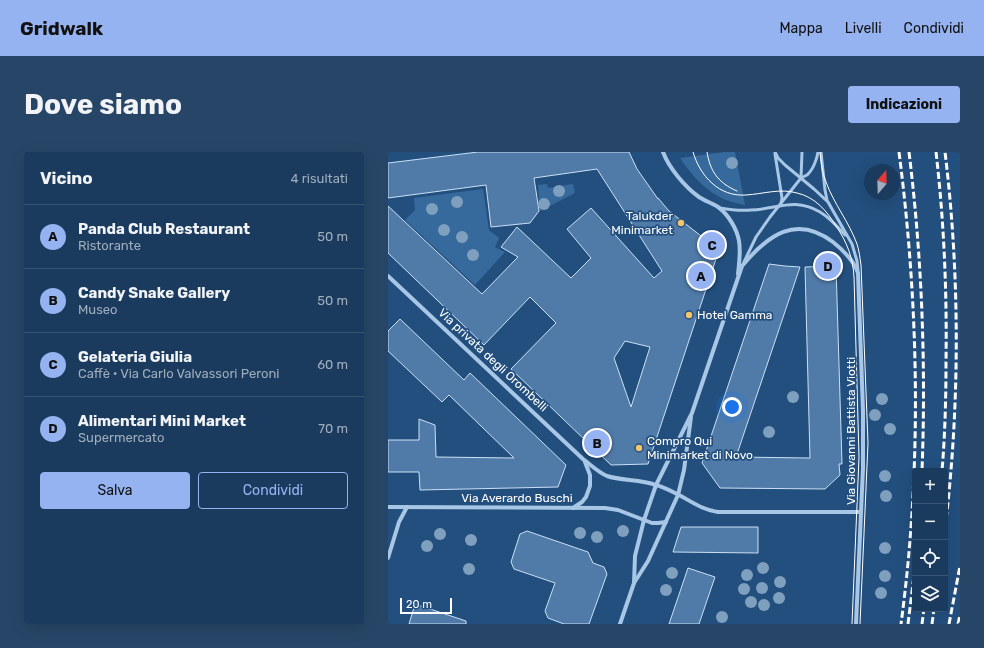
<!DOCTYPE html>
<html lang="it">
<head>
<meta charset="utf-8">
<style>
  :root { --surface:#1a3b5e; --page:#274667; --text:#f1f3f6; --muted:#9fadbc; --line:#385573; --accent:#95b2f1 }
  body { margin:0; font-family:Rubik,sans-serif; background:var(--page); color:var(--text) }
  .controls { position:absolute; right:12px; bottom:12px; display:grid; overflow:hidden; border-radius:4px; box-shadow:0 4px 16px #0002 }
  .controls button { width:36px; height:36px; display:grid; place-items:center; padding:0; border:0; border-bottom:1px solid var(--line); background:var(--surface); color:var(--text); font:20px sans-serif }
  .compass { position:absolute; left:476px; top:12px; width:36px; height:36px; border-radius:50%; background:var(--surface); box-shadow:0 4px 16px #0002; rotate:19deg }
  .scale { position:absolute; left:12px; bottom:10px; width:52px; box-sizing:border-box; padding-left:4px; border:2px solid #fff; border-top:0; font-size:11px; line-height:14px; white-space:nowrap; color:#fff; -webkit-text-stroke:3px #234f7e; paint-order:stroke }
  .you { position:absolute; left:344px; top:255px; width:14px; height:14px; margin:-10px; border:3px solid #fff; border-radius:50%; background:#1a73e8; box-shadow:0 0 0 6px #1a73e833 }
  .badge { display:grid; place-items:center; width:26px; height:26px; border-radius:50%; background:var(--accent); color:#111; font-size:13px; font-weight:700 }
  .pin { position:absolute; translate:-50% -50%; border:2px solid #fff; box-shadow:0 1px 4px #0006 }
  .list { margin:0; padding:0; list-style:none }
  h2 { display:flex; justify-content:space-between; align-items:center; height:52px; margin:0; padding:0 16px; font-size:17px }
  h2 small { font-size:13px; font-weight:400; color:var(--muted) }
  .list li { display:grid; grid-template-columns:26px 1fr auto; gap:12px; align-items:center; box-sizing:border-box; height:64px; padding:0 16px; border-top:1px solid var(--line) }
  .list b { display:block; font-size:15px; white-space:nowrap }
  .list p { margin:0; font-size:13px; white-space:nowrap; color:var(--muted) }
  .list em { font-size:13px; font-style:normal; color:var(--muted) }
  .actions { display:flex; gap:8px; padding:12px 16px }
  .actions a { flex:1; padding:9px 0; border:1px solid var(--accent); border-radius:4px; text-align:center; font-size:14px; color:var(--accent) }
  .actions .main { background:var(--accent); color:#111 }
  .icon { flex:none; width:22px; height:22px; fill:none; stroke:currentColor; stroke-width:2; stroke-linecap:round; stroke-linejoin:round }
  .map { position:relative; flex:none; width:572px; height:472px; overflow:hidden; border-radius:4px }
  header { display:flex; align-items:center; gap:24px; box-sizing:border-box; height:56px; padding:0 20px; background:var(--accent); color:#111 }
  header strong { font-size:19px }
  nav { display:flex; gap:22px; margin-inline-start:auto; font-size:14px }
  .intro { display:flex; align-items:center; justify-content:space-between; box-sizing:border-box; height:96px; padding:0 24px }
  h1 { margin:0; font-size:28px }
  .button { padding:10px 18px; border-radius:4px; background:var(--accent); color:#111; font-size:14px; font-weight:700 }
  main { display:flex; gap:24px; padding:0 24px }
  aside { flex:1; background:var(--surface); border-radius:4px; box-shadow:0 4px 16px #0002 }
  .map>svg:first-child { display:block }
</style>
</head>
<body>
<header>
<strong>Gridwalk</strong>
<nav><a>Mappa</a><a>Livelli</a><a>Condividi</a></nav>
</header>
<div class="intro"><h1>Dove siamo</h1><a class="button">Indicazioni</a></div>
<main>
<aside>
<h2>Vicino<small>4 risultati</small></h2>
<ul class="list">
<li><span class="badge">A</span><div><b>Panda Club Restaurant</b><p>Ristorante</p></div><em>50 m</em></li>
<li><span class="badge">B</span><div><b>Candy Snake Gallery</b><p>Museo</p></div><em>50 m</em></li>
<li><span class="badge">C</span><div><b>Gelateria Giulia</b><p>Caffè · Via Carlo Valvassori Peroni</p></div><em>60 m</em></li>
<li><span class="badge">D</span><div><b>Alimentari Mini Market</b><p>Supermercato</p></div><em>70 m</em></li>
</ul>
<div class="actions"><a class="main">Salva</a><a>Condividi</a></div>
</aside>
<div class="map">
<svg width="572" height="472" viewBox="0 0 572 472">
  <rect width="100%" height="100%" fill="#234f7e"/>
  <g fill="#36699c">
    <path d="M337 0H347L357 53C348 51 338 49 330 44 314 35 302 21 292 6Z"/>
    <path d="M159 32 160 36 185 32 187 41 152 59 150 33Z"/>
    <path d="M95 37 101 78 111 86 107 95 117 100 87 133 17 68 27 58 26 46Z"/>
  </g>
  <g fill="#507ba9" stroke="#cbe0f5" fill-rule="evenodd">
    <path d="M90 0H241L249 17 270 47V46L281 59 317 87 332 95 260 312 223 313 123 217 168 171 142 145 96 193 0 101V54L94 142 130 105 113 95 129 75 183 126 203 106 179 77 203 56 266 126 274 119 209 17 146 26 151 59 142 71 103 75 98 33 0 46V11ZM237 189 262 195 243 255 226 206Z"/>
    <path d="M381 112 397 114 412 115 348 305 422 306 417 115 448 114 454 312H451L452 323 437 337 332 336 314 311Z"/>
    <path d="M12 167 76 228 82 221 178 313 170 335 32 338 31 320H0V288H31V267L47 273 48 305 126 306 61 243 54 250 0 199V179Z"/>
    <path d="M293 375H370V401L285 400Z"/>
    <path d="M139 379 200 400 205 411 216 415 219 422 201 472H176L160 466 157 459 167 431 126 417 123 410 132 382Z"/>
    <path d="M300 416 327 425 311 472H281Z"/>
    <path d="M27 452 78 469V472H21Z"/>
  </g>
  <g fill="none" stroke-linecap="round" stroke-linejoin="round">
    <g stroke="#a8c7e6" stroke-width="3">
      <path d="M387 0 390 6 397 13 426 37 440 50 464 92 469 109 470 119"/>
      <path d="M433 0 437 38 439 48"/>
      <path d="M387 2 394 46 393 52"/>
      <path d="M413 26 414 0"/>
      <path d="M332 56C343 58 353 59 363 58 390 57 406 45 432 60 442 66 450 75 457 83"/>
      <path d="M356 110 368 85 382 65 413 26C415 25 417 24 419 23 425 18 429 7 430 0"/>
    </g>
    <g stroke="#a8c7e6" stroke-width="4">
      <path d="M275 0C281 16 297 35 311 45 317 49 324 51 330 55 340 62 349 77 351 89 353 100 351 111 350 122"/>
      <path d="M0 124 196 308C203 313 210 320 219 324 234 329 252 327 268 333 276 335 283 339 291 343 304 350 315 358 330 360H473"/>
      <path d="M0 355 217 356 230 358 264 371H270L278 370"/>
      <path d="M185 356 194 350 198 345 202 334V323L197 310"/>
      <path d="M0 406 11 370 19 355"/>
      <path d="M246 431 247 404 256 368 268 333 304 261 354 114C380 83 408 62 445 90 455 98 466 109 470 121L475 259V316L468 472"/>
      <path d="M232 472 246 431 260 409 290 343 296 318 303 265"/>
    </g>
    <g stroke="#fff" stroke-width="1">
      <path d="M305 0C312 24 331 45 358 43 375 42 392 36 409 41 427 45 439 59 448 74 459 90 465 106 466 125L471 305 464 472"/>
      <path d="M319 0C322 19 330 31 349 39"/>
      <path d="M432 0C433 10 434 21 438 30 446 52 461 70 469 92 471 98 472 106 473 113L480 291 472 472"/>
    </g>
    <g stroke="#fff" stroke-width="3" stroke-dasharray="7 3" stroke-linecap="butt">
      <path d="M511 0C531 156 534 316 513 472"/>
      <path d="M521 0C534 106 538 213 534 319"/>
      <path d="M548 0C556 69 559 140 558 210 558 246 557 283 554 319"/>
      <path d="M557 377C572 254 572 123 557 0"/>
      <path d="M520 472 527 415"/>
      <path d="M534 472 536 457"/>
      <path d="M544 472 546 457"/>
      <path d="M561 472 572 414"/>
      <path d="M570 472 572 463"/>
    </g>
  </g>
  <g fill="#7f9fbf">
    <circle cx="344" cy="11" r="6"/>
    <circle cx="171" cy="39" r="6"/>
    <circle cx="69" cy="50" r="6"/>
    <circle cx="156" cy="52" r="6"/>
    <circle cx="44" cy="57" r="6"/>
    <circle cx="56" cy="78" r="6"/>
    <circle cx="74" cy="85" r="6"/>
    <circle cx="85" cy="103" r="6"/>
    <circle cx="405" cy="245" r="6"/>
    <circle cx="494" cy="247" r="6"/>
    <circle cx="487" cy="263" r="6"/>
    <circle cx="502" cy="277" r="6"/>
    <circle cx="381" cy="280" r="6"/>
    <circle cx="497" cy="324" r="6"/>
    <circle cx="498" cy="344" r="6"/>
    <circle cx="235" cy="379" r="6"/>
    <circle cx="192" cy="381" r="6"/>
    <circle cx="52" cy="382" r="6"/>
    <circle cx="209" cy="385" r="6"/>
    <circle cx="83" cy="388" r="6"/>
    <circle cx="39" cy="394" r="6"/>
    <circle cx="497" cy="396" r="6"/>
    <circle cx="375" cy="416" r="6"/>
    <circle cx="81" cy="417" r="6"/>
    <circle cx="284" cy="421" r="6"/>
    <circle cx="359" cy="423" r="6"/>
    <circle cx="497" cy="424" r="6"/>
    <circle cx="392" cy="430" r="6"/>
    <circle cx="374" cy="436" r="6"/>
    <circle cx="356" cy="437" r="6"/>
    <circle cx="278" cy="438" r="6"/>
    <circle cx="493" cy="441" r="6"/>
    <circle cx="391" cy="446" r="6"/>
    <circle cx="363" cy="450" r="6"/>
    <circle cx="376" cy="453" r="6"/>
    <circle cx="334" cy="465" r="6"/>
  </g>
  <g fill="#f1c56b" stroke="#234f7e" stroke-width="1.5">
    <circle cx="293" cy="71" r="4"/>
    <circle cx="301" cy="163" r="4"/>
    <circle cx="251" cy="296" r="4"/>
  </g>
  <g text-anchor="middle" stroke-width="3.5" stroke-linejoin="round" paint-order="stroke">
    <g font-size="12" fill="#fff" stroke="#234f7e" text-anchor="start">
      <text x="285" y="68" text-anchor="end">Talukder<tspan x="285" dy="14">Minimarket</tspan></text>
      <text x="309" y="167">Hotel Gamma</text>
      <text x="259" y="293">Compro Qui<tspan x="259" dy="14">Minimarket di Novo</tspan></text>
    </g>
    <g font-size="12" fill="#fff" stroke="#234f7e">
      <text transform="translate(105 208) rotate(43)" y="4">Via privata degli Orombelli</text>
      <text transform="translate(463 279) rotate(-90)" y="4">Via Giovanni Battista Viotti</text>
      <text x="129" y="350">Via Averardo Buschi</text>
    </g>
  </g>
</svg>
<div class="controls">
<button>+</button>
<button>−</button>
<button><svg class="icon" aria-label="locate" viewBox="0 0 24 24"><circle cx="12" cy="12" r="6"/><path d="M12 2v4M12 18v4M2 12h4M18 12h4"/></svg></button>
<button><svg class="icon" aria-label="layers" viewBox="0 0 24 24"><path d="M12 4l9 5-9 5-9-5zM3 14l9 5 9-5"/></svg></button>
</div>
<svg class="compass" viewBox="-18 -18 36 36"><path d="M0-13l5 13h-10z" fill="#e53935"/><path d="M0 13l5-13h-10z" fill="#9fadbc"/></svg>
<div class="scale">20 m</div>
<div class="you"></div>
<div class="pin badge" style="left:313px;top:124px">A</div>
<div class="pin badge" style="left:209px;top:291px">B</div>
<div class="pin badge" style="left:324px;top:93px">C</div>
<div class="pin badge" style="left:440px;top:114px">D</div>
</div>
</main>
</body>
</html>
